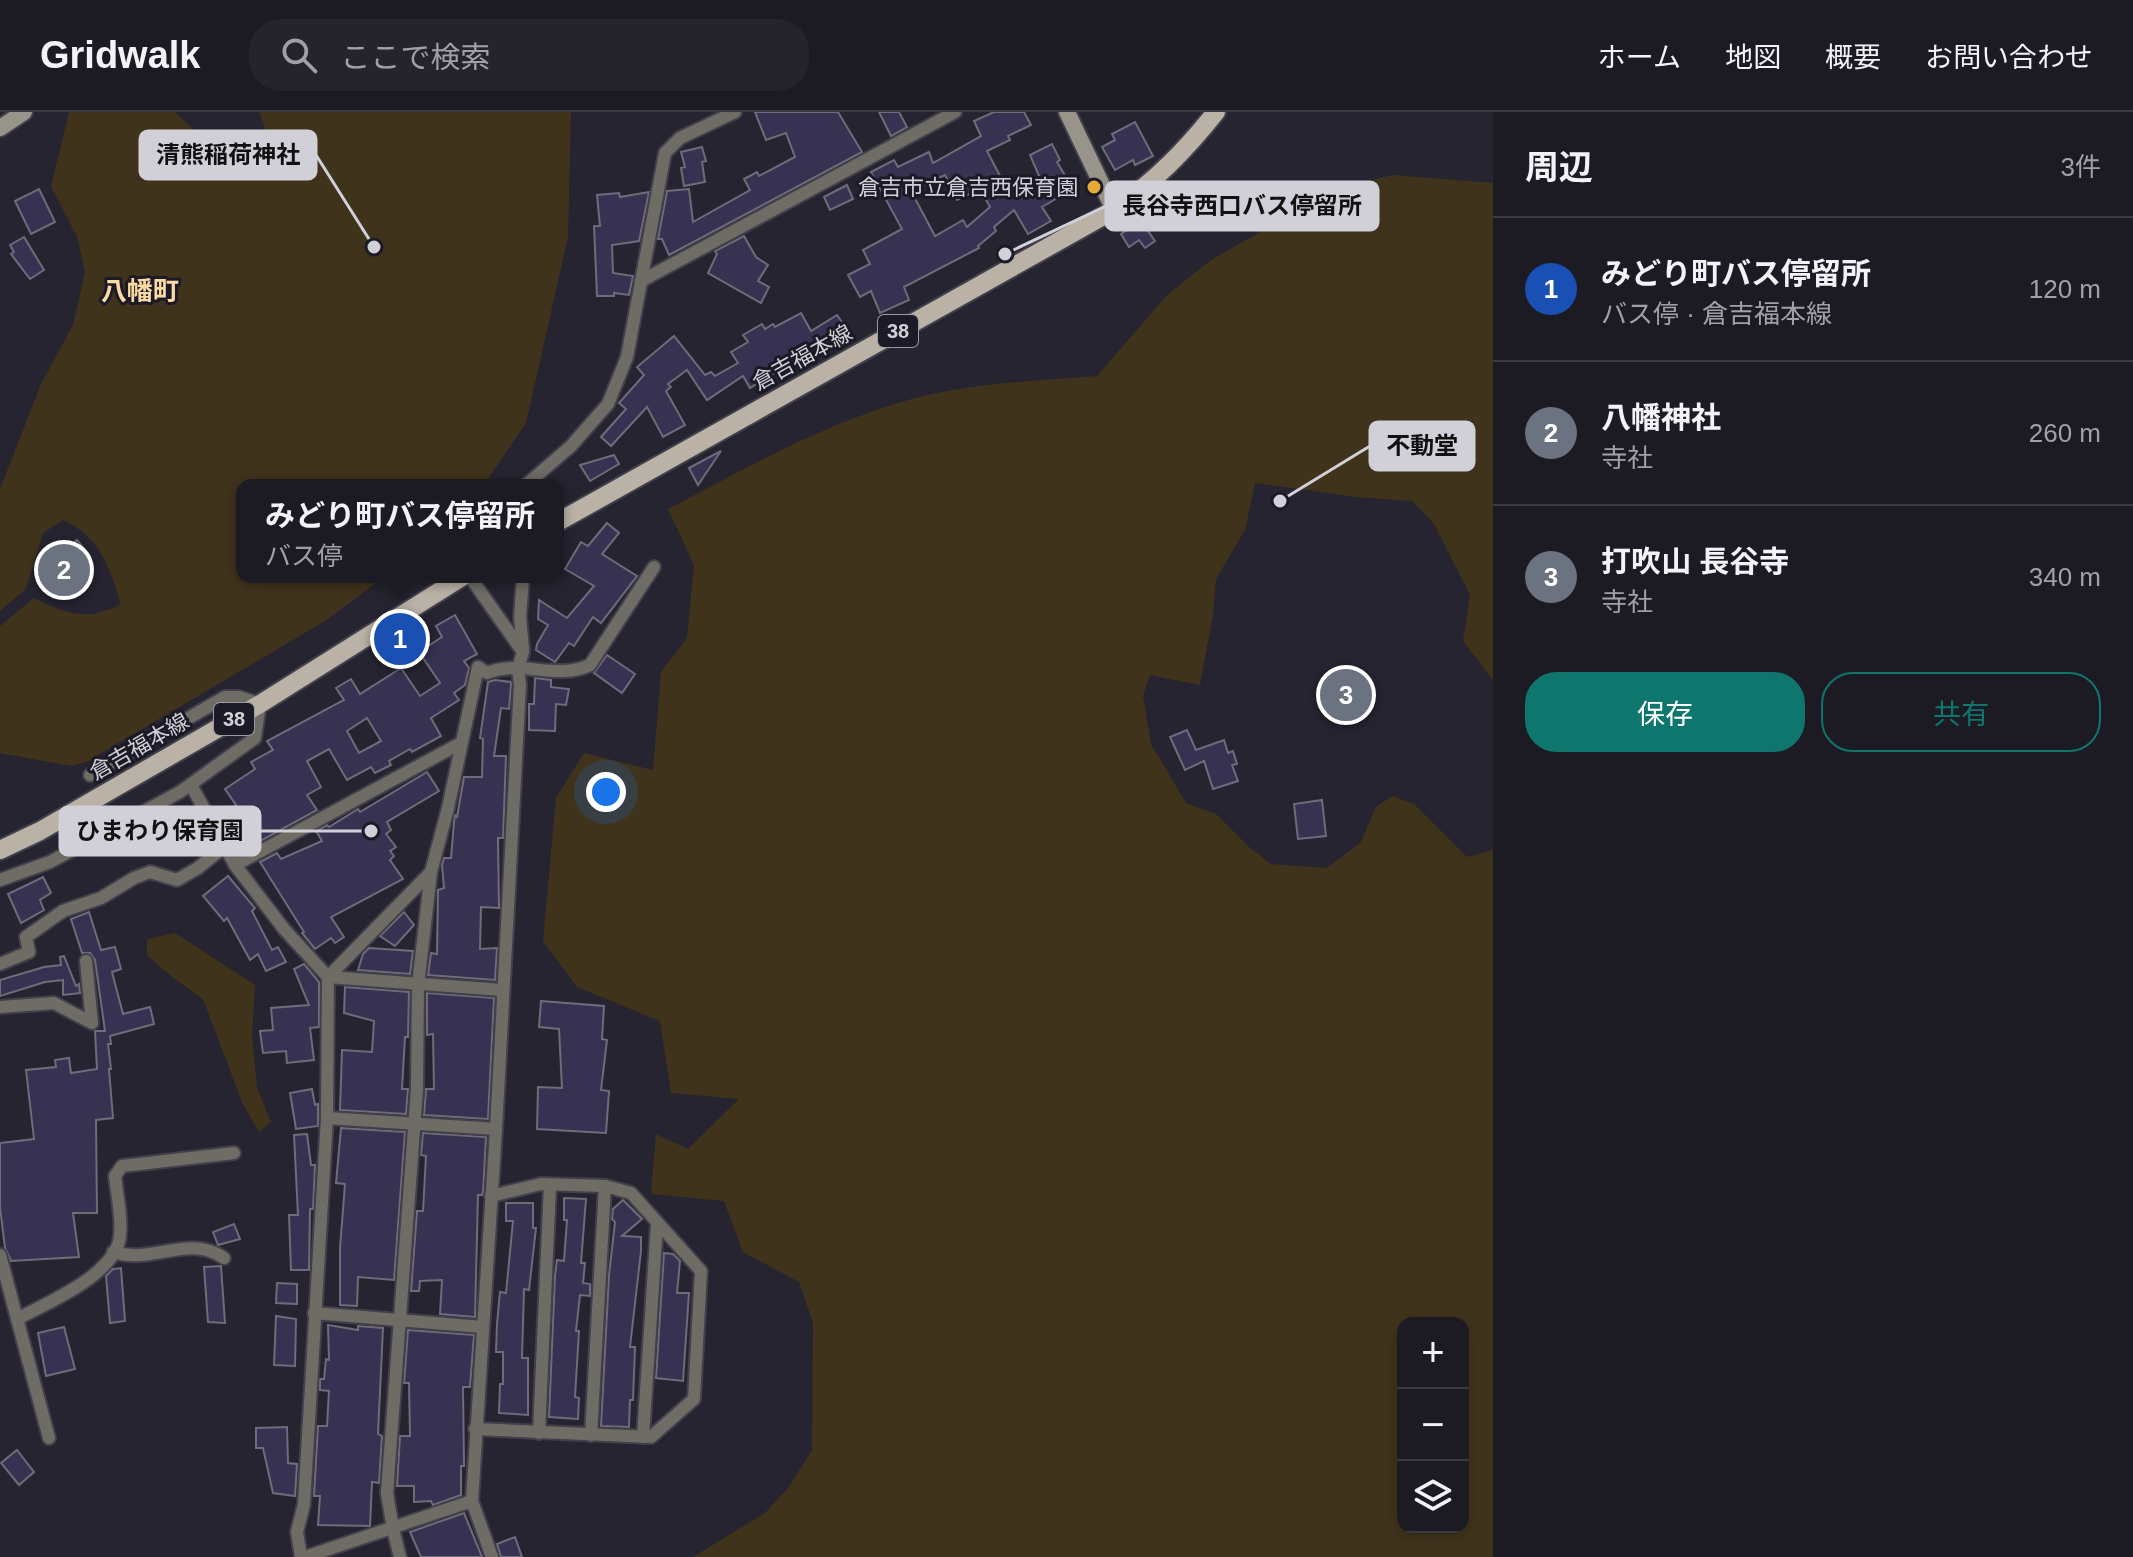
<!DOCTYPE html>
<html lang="ja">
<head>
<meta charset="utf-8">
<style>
  :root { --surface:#1c1b24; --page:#25242c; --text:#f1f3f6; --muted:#a0a1a6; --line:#3a3941; --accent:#0f766e }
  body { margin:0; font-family:Arial,"Noto Sans JP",sans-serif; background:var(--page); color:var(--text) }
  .controls { position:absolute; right:24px; bottom:24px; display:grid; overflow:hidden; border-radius:16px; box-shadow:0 4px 12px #0003 }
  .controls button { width:72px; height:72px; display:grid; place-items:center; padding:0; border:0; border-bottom:2px solid var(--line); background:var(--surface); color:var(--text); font:40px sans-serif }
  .you { position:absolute; left:606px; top:680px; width:28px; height:28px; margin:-20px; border:6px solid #fff; border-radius:50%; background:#1a73e8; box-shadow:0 0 0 12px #1a73e833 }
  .badge { display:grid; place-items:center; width:52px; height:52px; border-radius:50%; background:var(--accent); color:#fff; font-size:26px; font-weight:700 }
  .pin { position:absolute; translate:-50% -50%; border:4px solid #fff; box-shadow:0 2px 8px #0006 }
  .popup { position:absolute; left:236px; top:367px; width:328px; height:104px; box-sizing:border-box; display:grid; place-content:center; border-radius:16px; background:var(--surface); filter:drop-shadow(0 2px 6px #0005); font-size:26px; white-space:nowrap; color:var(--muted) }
  .popup b { font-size:30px; color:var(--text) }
  .popup::after { content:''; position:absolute; left:50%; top:100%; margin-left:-16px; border:16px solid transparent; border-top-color:var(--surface) }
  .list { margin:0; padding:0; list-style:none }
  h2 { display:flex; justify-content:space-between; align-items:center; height:104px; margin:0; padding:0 32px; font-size:34px }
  h2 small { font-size:26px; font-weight:400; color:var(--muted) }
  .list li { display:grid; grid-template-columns:52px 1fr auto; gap:24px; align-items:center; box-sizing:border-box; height:144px; padding:0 32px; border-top:2px solid var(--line) }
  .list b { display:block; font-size:30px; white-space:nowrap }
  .list p { margin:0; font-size:26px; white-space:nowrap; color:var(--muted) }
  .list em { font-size:26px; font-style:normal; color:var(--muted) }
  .actions { display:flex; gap:16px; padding:24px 32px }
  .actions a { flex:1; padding:18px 0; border:2px solid var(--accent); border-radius:32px; text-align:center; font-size:28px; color:var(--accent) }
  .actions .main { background:var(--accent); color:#fff }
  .icon { flex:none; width:44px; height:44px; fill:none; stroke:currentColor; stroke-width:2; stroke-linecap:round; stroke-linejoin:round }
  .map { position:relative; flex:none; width:1493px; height:1445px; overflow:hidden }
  header { display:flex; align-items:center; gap:48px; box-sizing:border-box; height:112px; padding:0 40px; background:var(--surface); border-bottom:2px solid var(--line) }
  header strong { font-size:38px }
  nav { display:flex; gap:44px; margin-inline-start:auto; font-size:28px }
  .search { width:560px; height:72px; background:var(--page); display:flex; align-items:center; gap:20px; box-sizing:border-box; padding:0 28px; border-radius:32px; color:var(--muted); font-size:30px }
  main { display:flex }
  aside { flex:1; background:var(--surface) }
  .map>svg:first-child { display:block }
</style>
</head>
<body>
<header>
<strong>Gridwalk</strong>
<div class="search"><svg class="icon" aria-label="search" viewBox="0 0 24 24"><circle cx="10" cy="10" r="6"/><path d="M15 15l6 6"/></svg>ここで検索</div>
<nav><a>ホーム</a><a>地図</a><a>概要</a><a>お問い合わせ</a></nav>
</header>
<main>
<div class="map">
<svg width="1493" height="1445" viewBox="0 0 1493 1445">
  <rect width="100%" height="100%" fill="#262430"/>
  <g fill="#40331c" fill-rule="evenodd">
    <path d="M69 0H175L245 66 267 37 265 16 259 0H571L568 125 526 311 484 373H242V465H384L325 509 88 649 72 654 0 641V514L34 486C67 502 86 510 121 492 109 454 100 425 63 408L43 421 26 477 0 499V377L41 272 73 213 85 160 77 125 51 74Z"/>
    <path d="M1392 63 1493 71V568L1463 529 1470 483 1434 412 1412 389 1356 385 1255 371 1245 418 1216 467 1213 502 1200 573 1150 563 1143 584 1151 632 1186 691 1216 702 1249 735 1271 752 1327 756 1361 730 1376 695 1392 684 1414 692 1467 745 1493 738V1445H693L765 1401 788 1376 812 1338 813 1211 799 1170 743 1140 724 1089 651 1082 656 1022 688 1037 739 987 671 981 660 909 577 875 543 829 556 686 584 641 653 658 661 560 687 526 694 453 668 397C746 356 823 312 908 288 969 271 1034 269 1097 264L1166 184 1211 148 1334 78ZM1463 1211V1415H1403V1211Z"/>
    <path d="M175 821 255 873 252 923 257 976 271 1010 259 1020 242 990 203 887 172 865 147 843V827Z"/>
  </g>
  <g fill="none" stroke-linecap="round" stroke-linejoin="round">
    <path stroke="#504b61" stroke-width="4" d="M1118 117 1138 103"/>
  </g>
  <g fill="#373251" stroke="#6e6c7a" stroke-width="2" fill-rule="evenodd">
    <path d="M755 0H838L862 40 669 143 662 127H658L667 79 689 77 693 110 750 78 744 67 757 60 759 64 795 45 786 21 766 28Z"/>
    <path d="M879 0H899L907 15 891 24Z"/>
    <path d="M994 0H1024L1031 13 1008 24 1010 28 987 39 1010 83 1020 75 1022 77 1040 66 1030 43 1052 32 1060 48 1057 50 1073 77 1042 95 1051 109 1028 122 1014 98 994 115 996 119 978 134 979 136 904 175 909 188 880 201 871 179 860 185 848 163 870 152 863 138 902 117 871 60 894 48 898 55 929 40 933 51 981 24 974 9ZM945 63 957 88 980 77 990 95 967 115 963 108 935 124 911 79Z"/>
    <path d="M1135 10 1153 44 1135 53 1133 48 1115 58 1102 35 1115 28 1112 22Z"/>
    <path d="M702 35 706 49 702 50 705 70 684 74 681 56 685 55 681 40Z"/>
    <path d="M847 73 853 87 830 98 824 85Z"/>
    <path d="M39 77 55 110 31 122 15 89Z"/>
    <path d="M649 80 639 129 612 133 613 161 633 164 629 183 614 181V184H597L594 114H600L597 83 619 81 620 85Z"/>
    <path d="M1141 109 1155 129 1145 136 1139 128 1129 135 1121 122Z"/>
    <path d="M744 124 756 145 768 153 758 169 769 175 761 191 708 161 717 142 715 139Z"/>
    <path d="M24 125 44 158 30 167 11 142 14 140 10 133Z"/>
    <path d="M801 201 811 219 837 203 850 222 829 235 826 228 750 276 743 264 707 288 687 258 668 272 671 275 666 279 685 313 663 325 647 295 611 334 601 325 626 297 619 291 644 263 637 255 674 224 705 263 711 260 715 264 738 251 731 240 748 230 743 223 762 212 765 217 773 212 775 215Z"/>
    <path d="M721 339 698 373 689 356Z"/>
    <path d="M614 343 619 352 590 369 580 353Z"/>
    <path d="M607 411 619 421 602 442 637 464 601 511 593 505 574 534 569 531 555 550 536 538 537 532 548 513 538 507 539 488 567 506 594 474 565 457 581 430 588 434Z"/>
    <path d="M77 428 90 444 74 458 80 465 65 477 60 470 56 473 47 460 51 457 48 452Z"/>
    <path d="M455 503 477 542 464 549 469 556 465 573 454 581 459 588 431 606 441 624 412 640 410 637 389 649 391 653 375 661 371 655 347 668 329 637 307 649 321 675 307 683 317 698 255 732 246 715 230 725 218 704 236 693 225 677 255 657 251 650 273 638 267 629 344 588 336 576 351 567 360 582 401 556 420 584 440 571 419 540 442 525 436 514ZM367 606 381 629 359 641 347 619Z"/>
    <path d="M607 543 635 562 622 581 594 561Z"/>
    <path d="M535 566 551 568V575L569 577 566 593 556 592 555 619 529 618V592H534Z"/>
    <path d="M495 568 511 570V573L509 597 501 596 494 644H506L503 726H498L499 796 481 795 480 837 497 836 495 868 428 863 431 841 437 842 438 778 444 776 442 753 444 746H451L454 710 455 703 457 705 464 665H482L483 627 480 626 488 570Z"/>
    <path d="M1187 618 1196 638 1224 628 1228 641 1233 639 1237 652 1232 653 1238 669 1213 677 1204 649 1185 658 1170 625Z"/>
    <path d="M427 660 439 679 387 710 391 718 386 722 396 735 390 739 394 744 390 748 403 767 331 805 344 825 335 831 331 826 315 837 302 821 304 820 260 750 277 741 281 747 322 729 316 719 327 713 329 715 358 697 360 700Z"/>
    <path d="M1322 688 1326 724 1298 727 1294 692Z"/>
    <path d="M185 706 188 733 169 735 166 708Z"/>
    <path d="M228 764 255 796 252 799 272 838 278 835 286 850 266 859 258 842 250 848 227 806 224 809 203 784Z"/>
    <path d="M43 765 51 781 40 788 44 798 21 811 8 782Z"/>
    <path d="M89 800 101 838 115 835 121 857 112 860 123 902 150 895 154 912 110 924 111 932H108L111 957H109L113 1006 96 1008 97 1101H73L79 1145 11 1149 5 1136 0 1095V1031L34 1027 26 958 56 955 55 948 69 946 71 961 97 957 95 919H105L95 848 90 841H82L71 807Z"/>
    <path d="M404 800 414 813 395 834 380 824Z"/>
    <path d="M369 836 413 839 410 862 358 858 363 842Z"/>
    <path d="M64 844 76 874 79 872 80 881 63 883V868L45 870 0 884V868L44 855 61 853 60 845Z"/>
    <path d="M304 852 319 870V915L310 916 314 948 287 951 286 939 263 941 260 919 273 918 271 896 309 893 294 857Z"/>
    <path d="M345 875 409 880 408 925H405L402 977H408L406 1002 340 998 342 938 372 940 374 909 344 901Z"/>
    <path d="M427 881 494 886 488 1007 424 1003 426 977H434L433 922 427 923Z"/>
    <path d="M541 889 604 894 602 927 607 928 601 978 609 979 606 1021 537 1017 538 975 562 976 559 917 539 915Z"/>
    <path d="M312 977 315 993 318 992V1014L296 1017 290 981Z"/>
    <path d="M341 1016 405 1020 394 1168 358 1165 357 1194 340 1193V1136L345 1072 336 1071Z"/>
    <path d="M423 1021 486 1025 483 1080 482 1083H478L475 1205 440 1202 442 1168 420 1169 419 1179H411L417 1099H423L426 1044 421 1043Z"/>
    <path d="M307 1022 311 1053H315L313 1097H310L309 1158H291L289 1103H298L294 1023Z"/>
    <path d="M564 1086 586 1087 581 1151H585L583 1171 590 1172V1184L580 1183 576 1219H579L575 1285 579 1286 578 1307 549 1305 555 1164 557 1148 564 1149 567 1108H564Z"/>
    <path d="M623 1088 642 1107 622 1124 641 1125V1139L630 1235H635L633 1288H630L629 1315 601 1314 609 1163 615 1110 612 1107 613 1097Z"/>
    <path d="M506 1091H533V1116H536L529 1178 524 1177 522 1246H528V1303L499 1301 500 1272H503V1240H496L497 1212 500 1180 506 1181 513 1109H506Z"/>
    <path d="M234 1112 240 1127 218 1133 213 1120Z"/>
    <path d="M664 1141 673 1142 680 1149 677 1181H689L683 1269 656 1266Z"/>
    <path d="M221 1154 225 1211 208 1210 204 1155Z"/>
    <path d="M121 1156 125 1209 110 1211 106 1164 113 1157Z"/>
    <path d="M277 1171 297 1172V1192L276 1191Z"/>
    <path d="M276 1204 296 1207 295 1254 274 1253Z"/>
    <path d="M328 1213 358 1218V1214L383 1216 378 1322 382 1324 379 1371 372 1370 370 1414 318 1413 320 1384H314L318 1314H327L329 1279 320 1278V1267H324L326 1247 329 1248Z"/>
    <path d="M64 1215 75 1257 46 1264 38 1221Z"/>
    <path d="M408 1218 474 1223 470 1275H463L464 1354H461V1383L433 1393 431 1389 414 1390V1374H397L400 1324H410L409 1271H404Z"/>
    <path d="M287 1315 288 1351 297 1352 295 1384 273 1381 263 1336H256V1316Z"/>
    <path d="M17 1338 34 1360 19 1373 1 1351Z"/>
    <path d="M464 1401 482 1445H421L410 1420Z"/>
    <path d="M515 1425 522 1445H501L497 1432Z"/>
  </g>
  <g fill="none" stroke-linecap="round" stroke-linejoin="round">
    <defs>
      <g id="street">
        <path d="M641 169 955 0"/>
        <path d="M526 373 571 334 608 292 627 245 665 41 680 26 735 0"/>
        <path d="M470 465 523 540 518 556 520 573 496 1017 472 1389 492 1445"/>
        <path d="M523 537 520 505 523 465"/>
        <path d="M191 673 235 753 284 817 328 865 502 878"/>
        <path d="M235 753 461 631"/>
        <path d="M0 768 50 750 180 680 255 626 260 592 239 585H225L90 663"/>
        <path d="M0 852 29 840 26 825 63 799 101 786 134 766 150 760 177 768 198 756 225 734"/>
        <path d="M0 895 54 891 92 911 86 849"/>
        <path d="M327 1006 496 1017"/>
        <path d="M113 1140C153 1153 188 1121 224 1146"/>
        <path d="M0 1143 49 1326"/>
        <path d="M314 1201 482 1215"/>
        <path d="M17 1207C47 1191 105 1167 118 1133 124 1116 117 1082 115 1064L122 1054 234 1041"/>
        <path d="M475 1317 651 1325 694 1287 701 1159 631 1081 605 1074 541 1072 491 1084"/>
        <path d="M539 1321 550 1073"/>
        <path d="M591 1323 605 1074"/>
        <path d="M643 1325 657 1112"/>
        <path d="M301 1445 297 1420 304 1392 327 1006 328 865 431 760"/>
        <path d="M305 1445 472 1389"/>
        <path d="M400 1445 393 1417 387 1381 417 977 418 873 431 760 448 696 478 555 487 561C520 547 557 569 590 553L654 455"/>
      </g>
      <g id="secondary">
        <path d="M1067 0 1114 98"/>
        <path d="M0 16 24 0"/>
      </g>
      <g id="primary">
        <path d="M558 410 1114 98C1155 69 1185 39 1216 0"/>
        <path d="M0 738 40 719 260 592 462 465"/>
      </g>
    </defs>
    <use href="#street" stroke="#41404b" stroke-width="16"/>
    <use href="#secondary" stroke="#41404b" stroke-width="20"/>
    <use href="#primary" stroke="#41404b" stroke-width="22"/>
    <use href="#street" stroke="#6f6c66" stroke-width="12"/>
    <use href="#secondary" stroke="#99948a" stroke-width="16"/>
    <use href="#primary" stroke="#bab2a6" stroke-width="18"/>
  </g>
  <circle fill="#e7ac36" stroke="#1c1a26" stroke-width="3" cx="1094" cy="75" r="8"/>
  <g text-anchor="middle" stroke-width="6" stroke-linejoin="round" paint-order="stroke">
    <g fill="#1c1a26" stroke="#9b99a3" stroke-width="2">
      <rect x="878" y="203" width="40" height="32" rx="6"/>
      <rect x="214" y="591" width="40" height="32" rx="6"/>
    </g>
    <g font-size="20" font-weight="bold" fill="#d1d0d8">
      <text x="898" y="226">38</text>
      <text x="234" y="614">38</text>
    </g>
    <g font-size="22" fill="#d1d0d8" stroke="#1c1a26" text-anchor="end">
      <text x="1078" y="83">倉吉市立倉吉西保育園</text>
    </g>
    <g font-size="22" fill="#d1d0d8" stroke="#1c1a26">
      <text transform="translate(802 245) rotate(-29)" y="8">倉吉福本線</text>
      <text transform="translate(139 634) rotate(-30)" y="8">倉吉福本線</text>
    </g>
    <g font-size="26" font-weight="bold" fill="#fbdaa3" stroke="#1c1a26">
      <text x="140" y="188">八幡町</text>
    </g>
  </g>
  <path fill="none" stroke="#d1d0d8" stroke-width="3" d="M374 135L316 43M1005 142L1106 94M1280 389L1370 334M371 719L260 719"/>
  <g fill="#d1d0d8" stroke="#1c1a26" stroke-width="3">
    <circle cx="374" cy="135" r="8"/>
    <circle cx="1005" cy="142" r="8"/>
    <circle cx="1280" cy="389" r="8"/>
    <circle cx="371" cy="719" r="8"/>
  </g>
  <g fill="#d1d0d8" stroke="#d1d0d8" stroke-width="3">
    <rect x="140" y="19" width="176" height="48" rx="8"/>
    <rect x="1106" y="70" width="272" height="48" rx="8"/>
    <rect x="1370" y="310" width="104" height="48" rx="8"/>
    <rect x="60" y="695" width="200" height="48" rx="8"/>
  </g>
  <g font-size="24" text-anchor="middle" font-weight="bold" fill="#111">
    <text x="228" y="51">清熊稲荷神社</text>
    <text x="1242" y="102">長谷寺西口バス停留所</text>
    <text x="1422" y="342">不動堂</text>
    <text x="160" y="727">ひまわり保育園</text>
  </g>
</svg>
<div class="controls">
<button>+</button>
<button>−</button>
<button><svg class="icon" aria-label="layers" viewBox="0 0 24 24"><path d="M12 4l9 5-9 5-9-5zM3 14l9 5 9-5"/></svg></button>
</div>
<div class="you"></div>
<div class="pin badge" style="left:400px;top:527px;background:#1a4fb4">1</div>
<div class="popup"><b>みどり町バス停留所</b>バス停</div>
<div class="pin badge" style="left:64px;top:458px;background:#6b7280">2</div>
<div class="pin badge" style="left:1346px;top:583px;background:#6b7280">3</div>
</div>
<aside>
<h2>周辺<small>3件</small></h2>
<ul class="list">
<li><span class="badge" style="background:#1a4fb4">1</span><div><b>みどり町バス停留所</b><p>バス停 · 倉吉福本線</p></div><em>120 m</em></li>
<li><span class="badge" style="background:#6b7280">2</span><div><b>八幡神社</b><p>寺社</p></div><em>260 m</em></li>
<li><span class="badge" style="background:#6b7280">3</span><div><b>打吹山 長谷寺</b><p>寺社</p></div><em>340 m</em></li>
</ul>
<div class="actions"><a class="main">保存</a><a>共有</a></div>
</aside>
</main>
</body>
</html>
